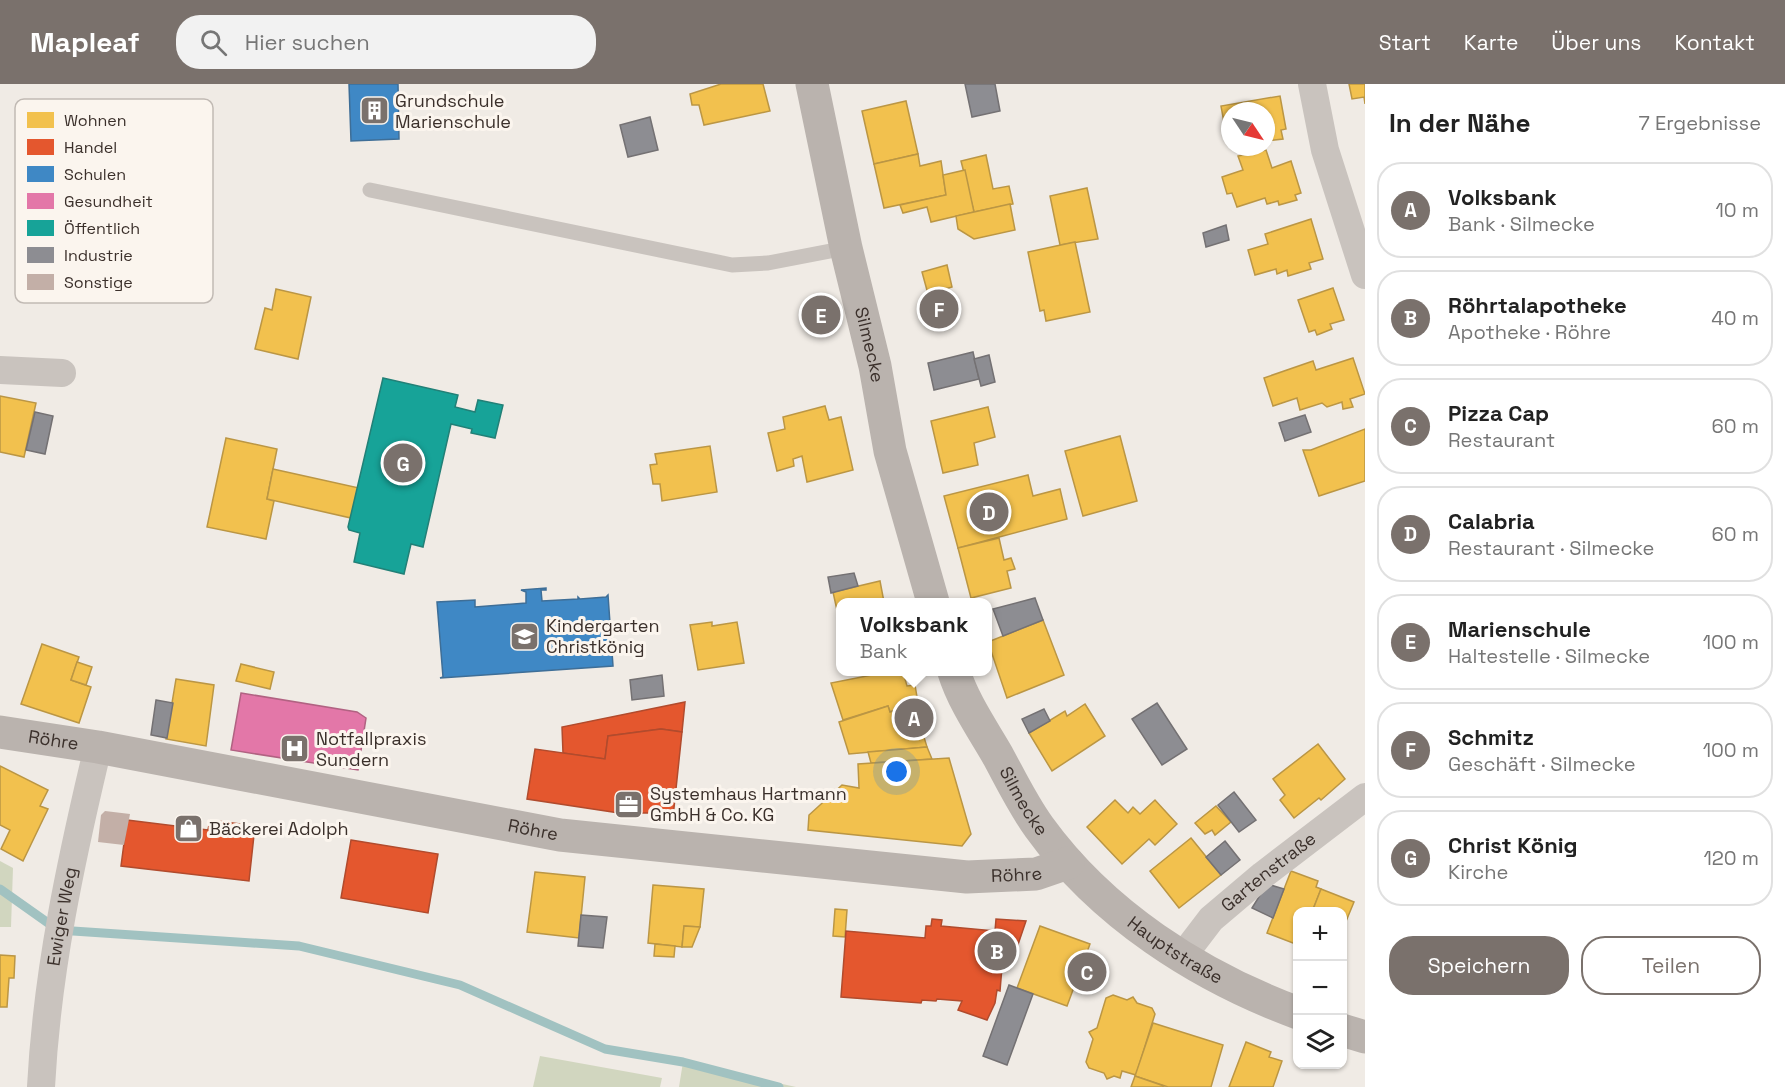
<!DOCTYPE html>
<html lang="de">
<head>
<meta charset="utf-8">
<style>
  :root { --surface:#fff; --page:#f2f2f2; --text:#222; --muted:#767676; --line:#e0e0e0; --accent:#7a716c }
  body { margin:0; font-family:"Space Grotesk",sans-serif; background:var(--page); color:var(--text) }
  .controls { position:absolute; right:18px; bottom:18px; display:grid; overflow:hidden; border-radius:12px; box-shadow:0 2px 4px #0004 }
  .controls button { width:54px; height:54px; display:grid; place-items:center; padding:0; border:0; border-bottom:2px solid var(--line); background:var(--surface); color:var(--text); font:30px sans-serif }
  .compass { position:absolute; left:1221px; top:18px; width:54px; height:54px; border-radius:50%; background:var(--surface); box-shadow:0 2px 4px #0004; rotate:125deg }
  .you { position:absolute; left:897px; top:688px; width:21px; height:21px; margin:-15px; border:4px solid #fff; border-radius:50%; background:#1a73e8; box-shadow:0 0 0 9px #1a73e833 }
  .badge { display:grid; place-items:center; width:39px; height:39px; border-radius:50%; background:var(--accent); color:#fff; font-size:20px; font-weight:700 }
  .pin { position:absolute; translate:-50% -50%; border:3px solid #fff; box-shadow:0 2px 6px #0006 }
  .popup { position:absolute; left:836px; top:514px; width:156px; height:78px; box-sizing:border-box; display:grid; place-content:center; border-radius:12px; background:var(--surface); filter:drop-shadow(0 2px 4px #0005); font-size:20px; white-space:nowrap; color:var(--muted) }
  .popup b { font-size:22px; color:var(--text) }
  .popup::after { content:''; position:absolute; left:50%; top:100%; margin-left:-12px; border:12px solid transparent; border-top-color:var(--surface) }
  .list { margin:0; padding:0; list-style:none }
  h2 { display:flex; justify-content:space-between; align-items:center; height:78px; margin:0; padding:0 24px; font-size:26px }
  h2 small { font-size:20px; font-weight:400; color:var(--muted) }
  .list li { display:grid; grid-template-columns:39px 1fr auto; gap:18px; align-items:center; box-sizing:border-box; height:96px; margin:0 12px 12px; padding:0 12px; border:2px solid var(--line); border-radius:24px }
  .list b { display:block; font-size:22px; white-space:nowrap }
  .list p { margin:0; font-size:20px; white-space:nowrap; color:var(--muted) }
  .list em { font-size:20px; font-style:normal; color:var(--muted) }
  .actions { display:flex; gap:12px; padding:18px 24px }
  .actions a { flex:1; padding:14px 0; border:2px solid var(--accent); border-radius:24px; text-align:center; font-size:21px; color:var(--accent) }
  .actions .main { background:var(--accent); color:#fff }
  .icon { flex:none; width:33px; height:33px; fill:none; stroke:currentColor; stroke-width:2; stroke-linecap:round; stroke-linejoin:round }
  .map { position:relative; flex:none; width:1365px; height:1003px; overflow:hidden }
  header { display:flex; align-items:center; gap:36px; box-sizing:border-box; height:84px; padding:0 30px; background:var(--accent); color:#fff }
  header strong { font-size:28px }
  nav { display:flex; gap:33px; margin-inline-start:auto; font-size:21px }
  .search { width:420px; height:54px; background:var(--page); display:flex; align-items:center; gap:15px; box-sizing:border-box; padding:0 21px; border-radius:24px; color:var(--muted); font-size:22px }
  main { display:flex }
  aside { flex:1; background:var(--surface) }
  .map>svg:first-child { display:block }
</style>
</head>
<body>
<header>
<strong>Mapleaf</strong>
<div class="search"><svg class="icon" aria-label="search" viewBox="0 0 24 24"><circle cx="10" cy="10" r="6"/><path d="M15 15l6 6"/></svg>Hier suchen</div>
<nav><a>Start</a><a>Karte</a><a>Über uns</a><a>Kontakt</a></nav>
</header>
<main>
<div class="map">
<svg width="1365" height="1003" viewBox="0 0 1365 1003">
  <rect width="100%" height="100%" fill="#f0ebe5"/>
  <g fill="#d1d6bf">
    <path d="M0 777 13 784 11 843H0Z"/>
    <path d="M540 972 662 994 660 1003H533Z"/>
    <path d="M683 978 796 1003H679Z"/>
  </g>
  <g fill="#f2c14e" stroke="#bb9644" stroke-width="1.5">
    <path d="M721 0H763L770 27 704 41 699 21H692L690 10Z"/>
    <path d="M1349 0H1365V20L1364 13 1352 15Z"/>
    <path d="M1280 12 1286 45 1281 46 1283 55 1266 57V27H1230V55H1227L1221 22Z"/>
    <path d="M906 17 918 70 874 80 862 27Z"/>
    <path d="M1266 66 1272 84 1291 77 1301 109 1295 111 1297 116 1279 121 1278 117 1267 120 1265 114 1237 123 1232 109 1227 110 1222 93 1243 86 1238 72Z"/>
    <path d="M918 70 920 82 941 77 946 111 884 124 874 80Z"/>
    <path d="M986 71 993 105 1009 102 1013 120 974 128 961 77Z"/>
    <path d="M965 86 974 128 931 138 927 123 903 129 900 121 946 111 943 91Z"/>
    <path d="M1087 104 1098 155 1060 161 1050 112Z"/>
    <path d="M1010 120 1015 146 974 155 958 145 956 132Z"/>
    <path d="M1311 135 1323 175 1309 179 1311 185 1288 192 1287 186 1277 190 1276 185 1255 191 1248 166 1268 160 1265 150Z"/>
    <path d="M1075 158 1090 228 1046 237 1044 226 1040 227 1028 168Z"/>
    <path d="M947 181 952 203 928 210 922 188Z"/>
    <path d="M1333 204 1344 236 1330 240 1332 245 1317 251 1315 246 1309 248 1298 216Z"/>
    <path d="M276 205 311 213 298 275 255 265 265 224 272 226Z"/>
    <path d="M1353 274 1365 310 1350 315 1353 323 1343 325 1342 318 1327 323 1322 319 1300 326 1297 314 1273 322 1264 294 1313 277 1316 286Z"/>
    <path d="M0 312 36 319 24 373 0 368Z"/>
    <path d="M825 322 829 336 841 333 853 386 807 398 802 372 793 375 794 382 777 387 768 349 785 345 783 333Z"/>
    <path d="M988 323 995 353 974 359 978 381 943 389 931 337Z"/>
    <path d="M1365 345V397L1319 412 1303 366H1311Z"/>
    <path d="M1120 352 1137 417 1083 432 1065 367Z"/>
    <path d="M226 354 277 365 267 415 274 417 266 455 207 443Z"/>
    <path d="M710 362 717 408 662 417 660 400H653L650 381 657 380 655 370Z"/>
    <path d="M273 385 359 404 351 434 267 415Z"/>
    <path d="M1028 391 1033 412 1060 405 1067 435 958 464 944 412Z"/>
    <path d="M999 454 1004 476 1011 474 1015 485 1007 487 1011 504 971 514 958 464Z"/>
    <path d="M880 497 884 518H840V540L833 508Z"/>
    <path d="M1043 536 1064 591 1007 614 988 558Z"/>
    <path d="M712 538V542L737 538 744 579 698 586 690 541Z"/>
    <path d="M42 560 79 573 71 596 91 603 79 639 21 620Z"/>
    <path d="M77 578 92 583 86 601 71 596Z"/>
    <path d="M241 580 274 588 270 605 236 597Z"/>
    <path d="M887 588H903L907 602 915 601 918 619 890 628 888 622 843 636 831 599Z"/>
    <path d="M176 595 214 601 206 662 166 655Z"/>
    <path d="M914 620 927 663 849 670 839 638 888 622 890 628Z"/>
    <path d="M1085 620 1105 652 1052 687 1029 649 1065 627 1067 632Z"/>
    <path d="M1318 660 1345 695 1321 716 1319 714 1294 734 1280 716 1285 711 1273 695Z"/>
    <path d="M927 663 932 675 871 679 868 668Z"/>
    <path d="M949 674 971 750 962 762 808 746 809 731 842 701 859 704 858 680Z"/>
    <path d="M0 682 48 706 40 722 48 725 23 777 1 765 10 746 0 741Z"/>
    <path d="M1115 716 1128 729 1133 723 1140 730 1155 716 1177 740 1155 761 1149 755 1122 780 1087 743Z"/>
    <path d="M1216 722 1231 738 1215 751 1212 746 1205 750 1195 739Z"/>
    <path d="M1191 754 1221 791 1179 824 1150 787Z"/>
    <path d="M1291 787 1318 797 1316 803 1321 805 1312 828H1298V861L1267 849Z"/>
    <path d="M535 788 585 793 579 854 527 848Z"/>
    <path d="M653 801 704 805 700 843 684 842 682 863 648 859Z"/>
    <path d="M1321 805 1354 818 1342 847V828H1312Z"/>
    <path d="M835 825 847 826 845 853 833 852Z"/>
    <path d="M684 842 700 843 692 863H682Z"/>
    <path d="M1040 842 1090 860 1067 922 1017 904Z"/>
    <path d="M655 860 675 862 674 873 654 872Z"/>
    <path d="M0 871 15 872 14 894H9L7 923H0Z"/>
    <path d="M1113 911 1127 916 1133 913 1137 919 1152 924 1155 930 1136 991 1122 987 1120 994 1114 992 1107 995 1104 989 1089 984 1086 978 1093 955 1089 948 1097 944 1106 914Z"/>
    <path d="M1153 939 1223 961 1211 1003H1168L1135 992Z"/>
    <path d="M1246 958 1271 968 1269 973 1282 977 1273 1003H1229Z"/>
    <path d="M1135 992 1164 1002V1003H1131Z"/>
  </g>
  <g fill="#e4572e" stroke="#b14b2d" stroke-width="1.5">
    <path d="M685 618 682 648 661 645 608 652 605 675 563 669 562 643Z"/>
    <path d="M661 645 682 648 673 733 656 729H619L527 715 535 665 605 675 608 652Z"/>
    <path d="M127 736 208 746 210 736 255 742 249 797 121 782Z"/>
    <path d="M351 756 438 770 428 829 341 814Z"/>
    <path d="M932 835 942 836 941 842 995 847 996 835 1026 837 1010 884 1002 883 1000 907 997 906 995 919 987 936 958 926 962 917 937 915 936 917 922 916 921 919 841 913 846 847 925 854 926 842H931Z"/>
  </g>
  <g fill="#3f88c5" stroke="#3e6e97" stroke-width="1.5">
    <path d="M349 0H398L399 55 351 57Z"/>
    <path d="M546 504V506H541L542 517 578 515V513L580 515 606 513 608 511 613 582 440 594 443 593 437 518 475 516V523L526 519V508L521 506Z"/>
  </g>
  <path fill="#e377a8" stroke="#b16282" stroke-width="1.5" d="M241 609 357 628 366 634 358 686 231 666Z"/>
  <path fill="#17a398" stroke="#228077" stroke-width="1.5" d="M383 294 458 311 455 323 475 328 478 316 503 321 495 354 471 349 472 345 451 340 423 463 411 460 404 490 354 478 360 449 349 446 348 443Z"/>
  <g fill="#8d8d92" stroke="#747173" stroke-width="1.5">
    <path d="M965 0H995L1000 27 972 33Z"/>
    <path d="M650 33 658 66 628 73 620 41Z"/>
    <path d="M1226 141 1229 156 1206 163 1203 149Z"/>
    <path d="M973 268 979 295 934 306 928 279Z"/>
    <path d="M989 271 995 298 981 302 974 275Z"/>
    <path d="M35 328 53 332 45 370 26 366Z"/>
    <path d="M1305 331 1311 348 1285 357 1279 339Z"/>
    <path d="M854 489 858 502 831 509 828 493Z"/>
    <path d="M1035 514 1043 536 1003 552 993 525Z"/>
    <path d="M662 591 664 612 632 616 630 596Z"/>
    <path d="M156 616 173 619 167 654 151 651Z"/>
    <path d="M1157 619 1187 665 1162 681 1132 635Z"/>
    <path d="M1044 625 1050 637 1029 649 1022 635Z"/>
    <path d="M1234 708 1256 736 1239 748 1218 721Z"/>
    <path d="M1225 757 1240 776 1221 791 1206 773Z"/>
    <path d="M1267 800 1284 805 1273 834 1252 824Z"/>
    <path d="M581 831 607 833 603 864 578 862Z"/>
    <path d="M1009 901 1033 910 1007 981 983 972Z"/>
  </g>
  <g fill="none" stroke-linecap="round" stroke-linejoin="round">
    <path stroke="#a1c2c1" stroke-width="9" d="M0 805 58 846 299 862 460 901 605 965 683 978 779 1003"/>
  </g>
  <path fill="#c3afa7" d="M105 727 130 730 124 761 98 758 101 731Z"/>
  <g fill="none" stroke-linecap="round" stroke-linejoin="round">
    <path stroke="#c9c3be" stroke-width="15" d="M370 106 732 181 768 179 846 164"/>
    <g stroke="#c9c3be" stroke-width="28">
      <path d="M1312 0 1325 66 1365 191"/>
      <path d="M0 286 62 289"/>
      <path id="s1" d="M1182 873 1211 835 1263 791 1365 713"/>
      <path id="s2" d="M41 1003C47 887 71 776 98 663"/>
    </g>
    <g stroke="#bab3ae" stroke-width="33">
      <path id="s3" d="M812 0 846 164 875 282 890 367 933 518"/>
      <path id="s4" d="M954 588C963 617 983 646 998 672 1011 696 1023 721 1039 743 1102 830 1198 892 1298 929"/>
      <path id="s5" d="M0 648 98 663 560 751 967 793 1036 790 1068 779"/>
      <path d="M1342 946 1365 953"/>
    </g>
  </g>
  <defs>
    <symbol id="building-square" viewBox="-11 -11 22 22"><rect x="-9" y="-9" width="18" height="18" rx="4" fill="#7a716c" stroke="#fbf5ee"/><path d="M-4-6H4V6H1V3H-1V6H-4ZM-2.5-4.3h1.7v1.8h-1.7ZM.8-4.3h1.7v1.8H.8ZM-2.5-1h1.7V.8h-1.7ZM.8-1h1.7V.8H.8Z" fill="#fff"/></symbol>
    <symbol id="school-square" viewBox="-11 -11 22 22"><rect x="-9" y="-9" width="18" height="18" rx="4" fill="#7a716c" stroke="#fbf5ee"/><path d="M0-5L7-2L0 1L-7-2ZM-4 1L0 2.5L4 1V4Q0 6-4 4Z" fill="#fff"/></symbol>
    <symbol id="hospital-square" viewBox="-11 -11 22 22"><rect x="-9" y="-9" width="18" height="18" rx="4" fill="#7a716c" stroke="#fbf5ee"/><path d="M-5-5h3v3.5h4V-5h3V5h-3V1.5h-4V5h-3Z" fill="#fff"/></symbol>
    <symbol id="office-square" viewBox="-11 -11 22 22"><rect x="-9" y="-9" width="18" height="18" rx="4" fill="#7a716c" stroke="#fbf5ee"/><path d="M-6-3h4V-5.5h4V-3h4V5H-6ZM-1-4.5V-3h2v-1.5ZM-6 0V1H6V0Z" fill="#fff"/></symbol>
    <symbol id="shop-square" viewBox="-11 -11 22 22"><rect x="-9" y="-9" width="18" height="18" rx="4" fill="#7a716c" stroke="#fbf5ee"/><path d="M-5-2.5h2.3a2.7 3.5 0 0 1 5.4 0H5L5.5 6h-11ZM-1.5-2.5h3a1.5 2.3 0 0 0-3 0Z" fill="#fff"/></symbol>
  </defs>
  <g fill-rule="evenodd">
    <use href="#building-square" x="358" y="10" width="33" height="33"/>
    <use href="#school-square" x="508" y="536" width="33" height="33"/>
    <use href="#hospital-square" x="278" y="648" width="33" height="33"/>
    <use href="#office-square" x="612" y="704" width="33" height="33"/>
    <use href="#shop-square" x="172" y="728" width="33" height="33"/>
  </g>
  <g text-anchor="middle" stroke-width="6" stroke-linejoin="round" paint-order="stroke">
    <g font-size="18" fill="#3b302b" stroke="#fbf5ee" text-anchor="start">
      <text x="395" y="23">Grundschule<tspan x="395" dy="21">Marienschule</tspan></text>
      <text x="546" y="548">Kindergarten<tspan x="546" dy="21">Christkönig</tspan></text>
      <text x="316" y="661">Notfallpraxis<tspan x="316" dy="21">Sundern</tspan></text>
      <text x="650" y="716">Systemhaus Hartmann<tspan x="650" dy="21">GmbH &amp; Co. KG</tspan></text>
      <text x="209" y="751">Bäckerei Adolph</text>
    </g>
    <g font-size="18" fill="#3b302b" stroke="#fbf5ee">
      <text dy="6" stroke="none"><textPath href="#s3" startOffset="267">Silmecke</textPath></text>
      <text dy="6" stroke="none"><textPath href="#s5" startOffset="54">Röhre</textPath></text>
      <text dy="6" stroke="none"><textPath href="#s4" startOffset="147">Silmecke</textPath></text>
      <text dy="6" stroke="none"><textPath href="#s5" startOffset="542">Röhre</textPath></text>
      <text dy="6" stroke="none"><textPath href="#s1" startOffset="122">Gartenstraße</textPath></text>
      <text dy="6" stroke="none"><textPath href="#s5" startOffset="1028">Röhre</textPath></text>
      <text dy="6" stroke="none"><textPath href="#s2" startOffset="172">Ewiger Weg</textPath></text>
      <text dy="6" stroke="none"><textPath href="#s4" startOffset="362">Hauptstraße</textPath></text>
    </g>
  </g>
  <rect x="15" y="15" width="198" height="204" rx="9" fill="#fbf5ee" stroke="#c1bab4" stroke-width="1.5"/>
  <rect x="27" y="28" width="27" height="16" fill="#f2c14e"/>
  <rect x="27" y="55" width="27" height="16" fill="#e4572e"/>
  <rect x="27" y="82" width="27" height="16" fill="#3f88c5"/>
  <rect x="27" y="109" width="27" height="16" fill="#e377a8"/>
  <rect x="27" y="136" width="27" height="16" fill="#17a398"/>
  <rect x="27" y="163" width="27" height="16" fill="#8d8d92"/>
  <rect x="27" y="190" width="27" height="16" fill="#c3afa7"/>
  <g font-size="16" fill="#3b302b">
    <text x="64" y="42">Wohnen</text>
    <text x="64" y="69">Handel</text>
    <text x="64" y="96">Schulen</text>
    <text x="64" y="123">Gesundheit</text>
    <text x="64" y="150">Öffentlich</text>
    <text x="64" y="177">Industrie</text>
    <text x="64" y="204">Sonstige</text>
  </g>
</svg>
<div class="controls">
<button>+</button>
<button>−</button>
<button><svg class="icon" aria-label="layers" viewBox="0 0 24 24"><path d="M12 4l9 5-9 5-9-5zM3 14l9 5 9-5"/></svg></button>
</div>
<svg class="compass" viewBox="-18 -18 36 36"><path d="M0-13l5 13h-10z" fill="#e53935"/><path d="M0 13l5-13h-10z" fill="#767676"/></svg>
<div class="you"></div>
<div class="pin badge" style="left:914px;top:634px">A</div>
<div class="popup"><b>Volksbank</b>Bank</div>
<div class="pin badge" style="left:997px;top:867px">B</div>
<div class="pin badge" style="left:1087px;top:888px">C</div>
<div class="pin badge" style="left:989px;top:428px">D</div>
<div class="pin badge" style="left:821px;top:231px">E</div>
<div class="pin badge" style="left:939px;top:225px">F</div>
<div class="pin badge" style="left:403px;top:379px">G</div>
</div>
<aside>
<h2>In der Nähe<small>7 Ergebnisse</small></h2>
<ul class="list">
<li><span class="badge">A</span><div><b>Volksbank</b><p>Bank · Silmecke</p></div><em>10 m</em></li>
<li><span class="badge">B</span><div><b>Röhrtalapotheke</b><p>Apotheke · Röhre</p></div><em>40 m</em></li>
<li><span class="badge">C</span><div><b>Pizza Cap</b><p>Restaurant</p></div><em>60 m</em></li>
<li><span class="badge">D</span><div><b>Calabria</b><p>Restaurant · Silmecke</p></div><em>60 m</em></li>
<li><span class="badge">E</span><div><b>Marienschule</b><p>Haltestelle · Silmecke</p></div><em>100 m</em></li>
<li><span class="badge">F</span><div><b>Schmitz</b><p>Geschäft · Silmecke</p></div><em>100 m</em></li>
<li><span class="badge">G</span><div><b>Christ König</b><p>Kirche</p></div><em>120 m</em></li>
</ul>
<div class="actions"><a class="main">Speichern</a><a>Teilen</a></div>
</aside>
</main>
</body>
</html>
